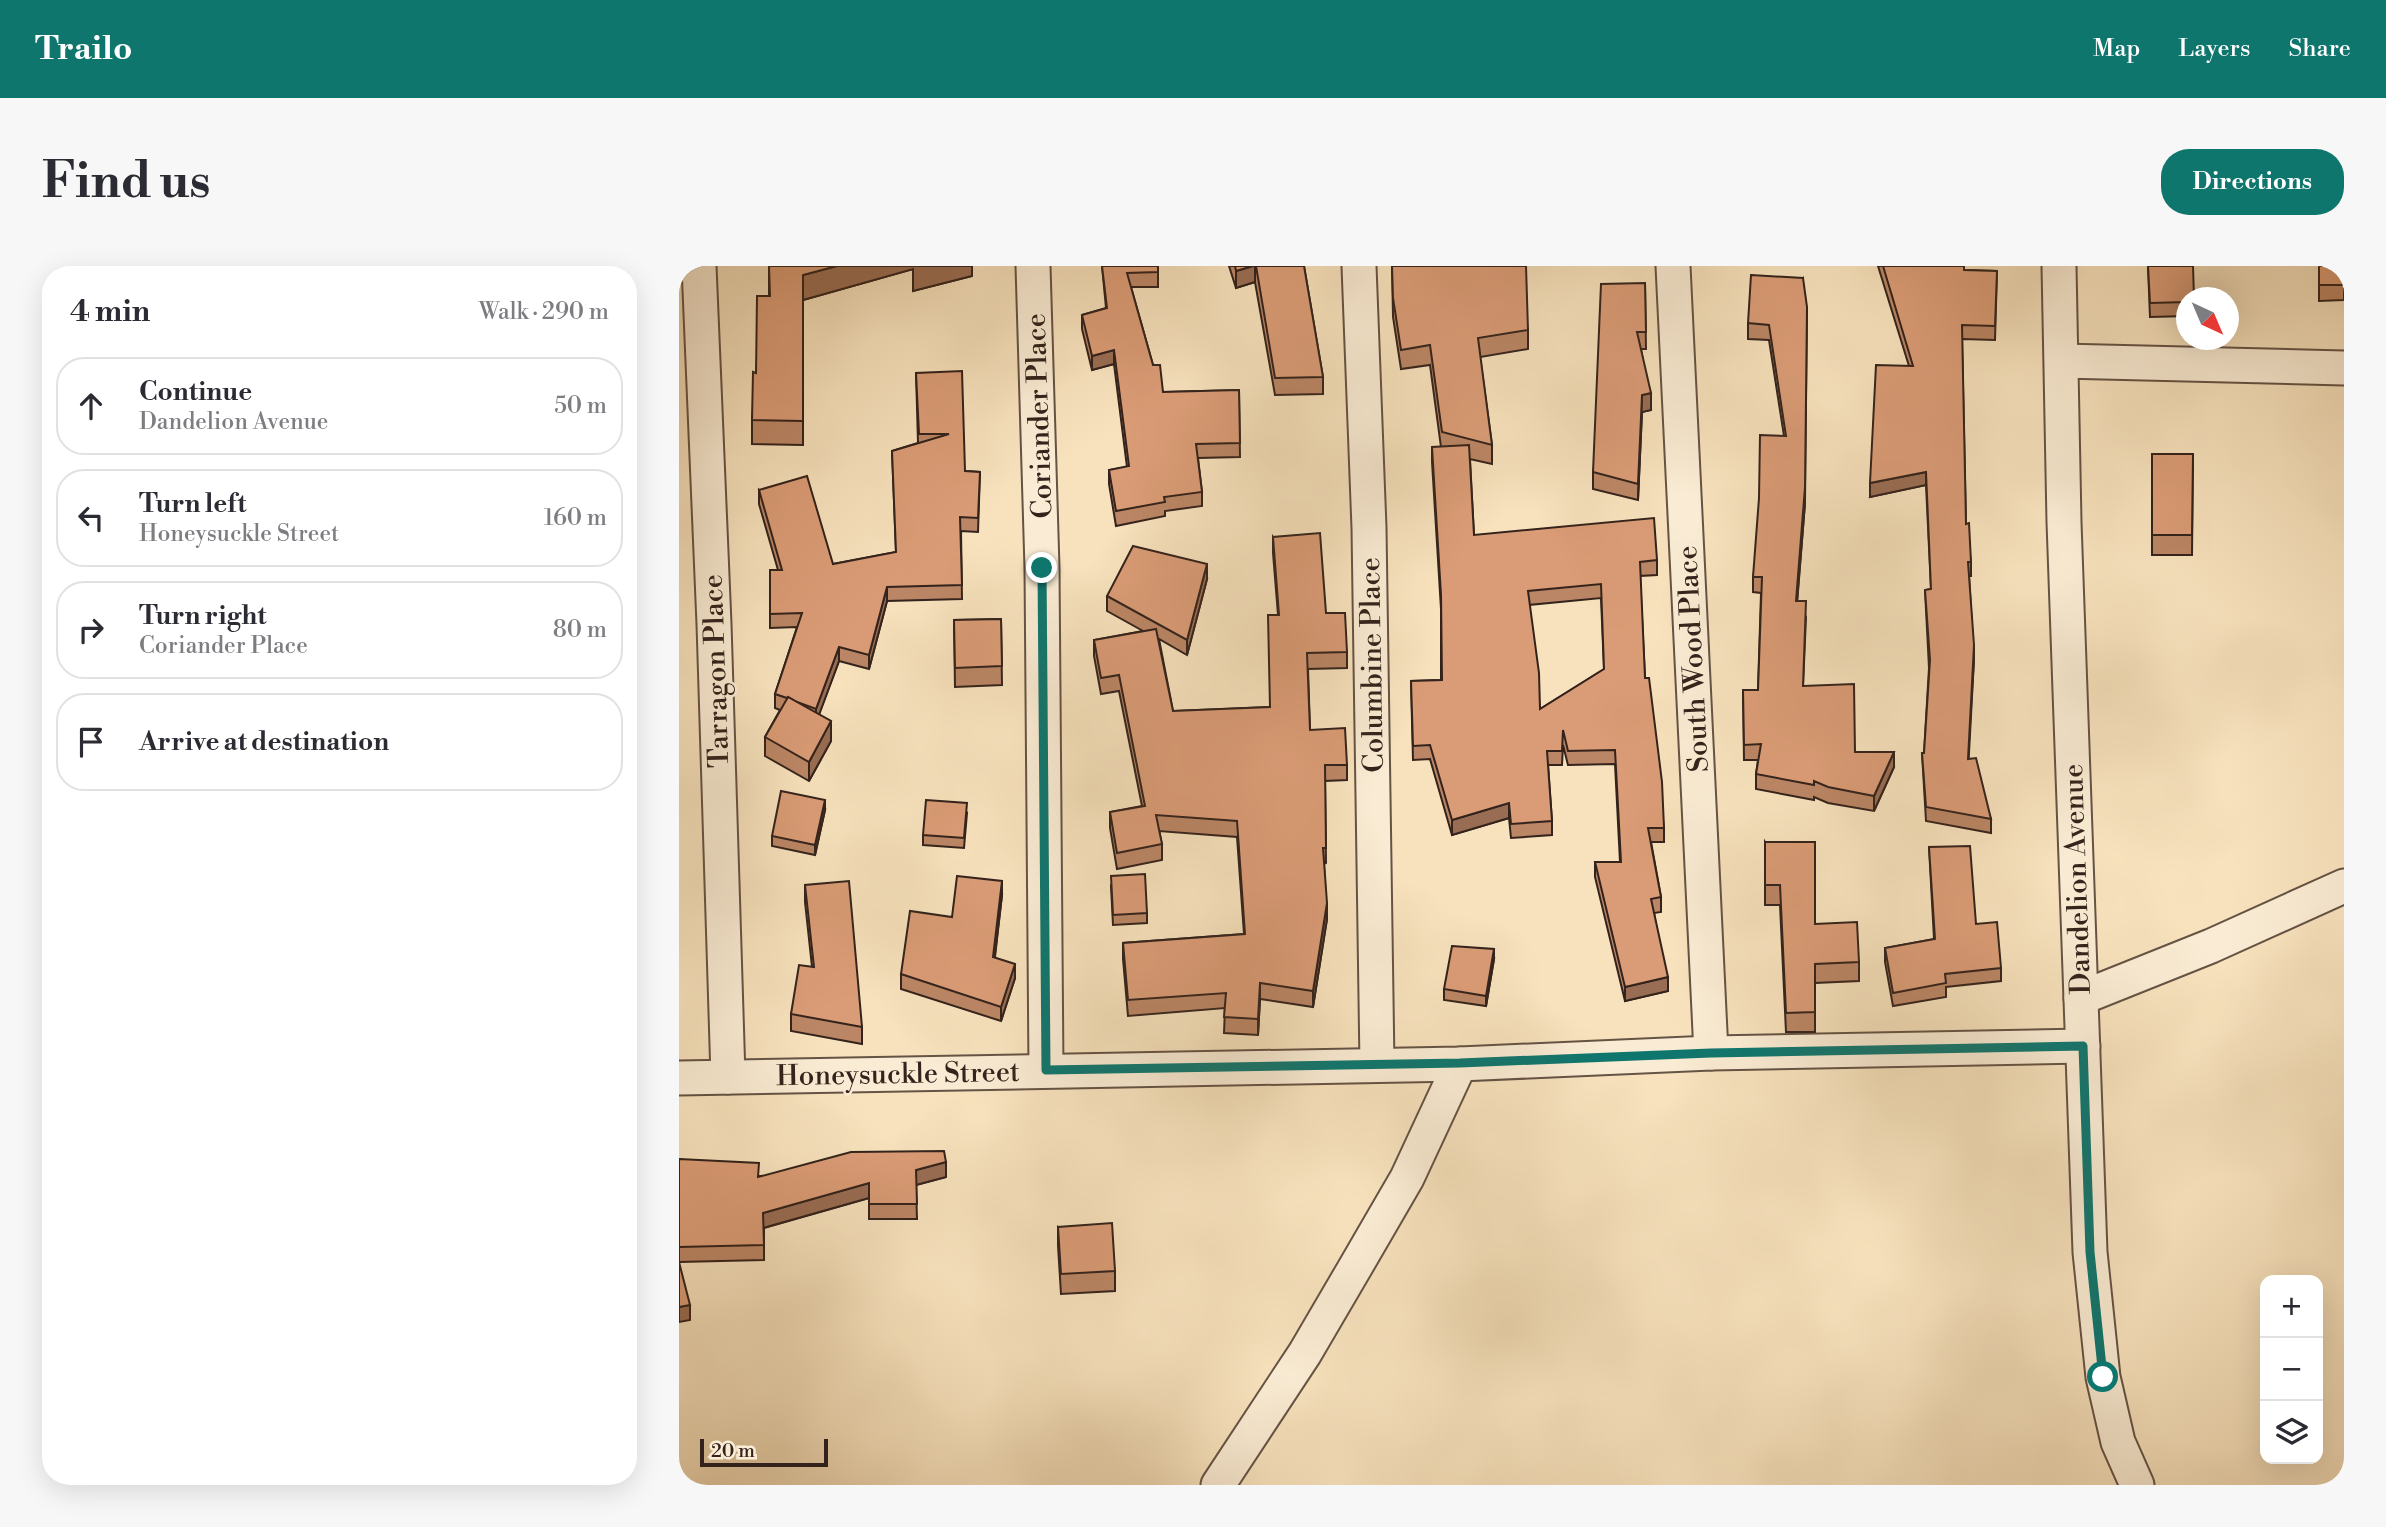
<!DOCTYPE html>
<html lang="en">
<head>
<meta charset="utf-8">
<style>
  :root { --surface:#fff; --page:#f7f7f7; --text:#2b2b33; --muted:#7c7c81; --line:#e1e1e2; --accent:#0f766e }
  body { margin:0; font-family:"Libre Bodoni",serif; background:var(--page); color:var(--text) }
  .controls { position:absolute; right:21px; bottom:21px; display:grid; overflow:hidden; border-radius:14px; box-shadow:0 7px 28px #0002 }
  .controls button { width:63px; height:63px; display:grid; place-items:center; padding:0; border:0; border-bottom:2px solid var(--line); background:var(--surface); color:var(--text); font:35px sans-serif }
  .compass { position:absolute; left:1497px; top:21px; width:63px; height:63px; border-radius:50%; background:var(--surface); box-shadow:0 7px 28px #0002; rotate:136deg }
  .scale { position:absolute; left:21px; bottom:18px; width:128px; box-sizing:border-box; padding-left:7px; border:4px solid #34231c; border-top:0; font-size:19px; line-height:24px; white-space:nowrap; color:#34231c; -webkit-text-stroke:5px #faecd4; paint-order:stroke }
  .stop { position:absolute; width:21px; height:21px; margin:-16px; border:5px solid #0f766e; border-radius:50%; background:#fff }
  .stop.end { background:#0f766e; border-color:#fff; box-shadow:0 2px 7px #0008 }
  .list { margin:0; padding:0; list-style:none }
  h2 { display:flex; justify-content:space-between; align-items:center; height:91px; margin:0; padding:0 28px; font-size:30px }
  h2 small { font-size:23px; font-weight:400; color:var(--muted) }
  .list li { display:grid; grid-template-columns:46px 1fr auto; gap:21px; align-items:center; box-sizing:border-box; height:98px; margin:0 14px 14px; padding:0 14px; border:2px solid var(--line); border-radius:28px }
  .list b { display:block; font-size:26px; white-space:nowrap }
  .list p { margin:0; font-size:23px; white-space:nowrap; color:var(--muted) }
  .list em { font-size:23px; font-style:normal; color:var(--muted) }
  .icon { flex:none; width:38px; height:38px; fill:none; stroke:currentColor; stroke-width:2; stroke-linecap:round; stroke-linejoin:round }
  .map { position:relative; flex:none; width:1665px; height:1219px; overflow:hidden; border-radius:28px }
  header { display:flex; align-items:center; gap:42px; box-sizing:border-box; height:98px; padding:0 35px; background:var(--accent); color:#fff }
  header strong { font-size:33px }
  nav { display:flex; gap:38px; margin-inline-start:auto; font-size:24px }
  .intro { display:flex; align-items:center; justify-content:space-between; box-sizing:border-box; height:168px; padding:0 42px }
  h1 { margin:0; font-size:49px }
  .button { padding:18px 32px; border-radius:28px; background:var(--accent); color:#fff; font-size:24px; font-weight:700 }
  main { display:flex; gap:42px; padding:0 42px }
  aside { flex:1; background:var(--surface); border-radius:28px; box-shadow:0 7px 28px #0002 }
  .map>svg:first-child { display:block }
</style>
</head>
<body>
<header>
<strong>Trailo</strong>
<nav><a>Map</a><a>Layers</a><a>Share</a></nav>
</header>
<div class="intro"><h1>Find us</h1><a class="button">Directions</a></div>
<main>
<aside>
<h2>4 min<small>Walk · 290 m</small></h2>
<ul class="list">
<li><svg class="icon" aria-label="ahead" viewBox="0 0 24 24"><path d="M12 20V5M6 11l6-6 6 6"/></svg><div><b>Continue</b><p>Dandelion Avenue</p></div><em>50 m</em></li>
<li><svg class="icon" aria-label="left" viewBox="0 0 24 24"><path d="M17 20v-9H6M10 6l-5 5 5 5"/></svg><div><b>Turn left</b><p>Honeysuckle Street</p></div><em>160 m</em></li>
<li><svg class="icon" aria-label="right" viewBox="0 0 24 24"><path d="M7 20v-9h11M14 6l5 5-5 5"/></svg><div><b>Turn right</b><p>Coriander Place</p></div><em>80 m</em></li>
<li><svg class="icon" aria-label="arrive" viewBox="0 0 24 24"><path d="M6 21V4h12l-3 4 3 4H6"/></svg><div><b>Arrive at destination</b></div></li>
</ul>
</aside>
<div class="map">
<svg width="1665" height="1219" viewBox="0 0 1665 1219">
  <rect width="100%" height="100%" fill="#f7e2bd"/>
  <filter id="stains"><feTurbulence type="fractalNoise" baseFrequency=".00286" numOctaves="4"/><feColorMatrix values="0 0 0 0 .2 0 0 0 0 .09 0 0 0 0 .02 0 0 0 .5 -.17"/></filter>
  <radialGradient id="worn" r=".72"><stop offset=".6" stop-color="#630" stop-opacity="0"/><stop offset="1" stop-color="#630" stop-opacity=".3"/></radialGradient>
  <g fill="none" stroke-linecap="round" stroke-linejoin="round">
    <defs>
      <g id="minor">
        <path d="M20 0 35 358 49 811"/>
        <path d="M354 0 363 302 367 804"/>
        <path d="M680 0 690 262 698 799"/>
        <path d="M994 0 1032 787"/>
        <path d="M1380 0 1385 256 1411 986 1424 1111 1439 1176 1458 1219"/>
        <path d="M1383 95 1665 102"/>
        <path d="M1402 732 1532 680 1665 620"/>
        <path d="M0 812 781 798 1032 787 1404 780"/>
        <path d="M539 1219 626 1087 674 1005 728 912 781 798"/>
      </g>
    </defs>
    <use href="#minor" stroke="#655344" stroke-width="37"/>
    <use href="#minor" stroke="#faecd4" stroke-width="33"/>
  </g>
  <g fill="#bb8665" stroke="#34231c" stroke-width="2" fill-rule="evenodd">
    <path d="M90 0H293V10L234 25V3L124 34V179L73 178V154L77 107 90 30Z"/>
    <path d="M423 0H479V21H452L474 99 484 126 560 124 561 191 519 192 523 226V240L486 245V250L437 260 430 218V204L448 201 435 98 413 104 403 63V49L427 42Z"/>
    <path d="M550 0H625L644 111V128L596 129 576 16 557 22Z"/>
    <path d="M713 0 849 64V83L801 91 813 179V198L791 193 795 269 978 294V309L961 310 966 412 985 562V576H972L982 631V646L975 647 989 725 946 735 916 611V596H941L936 498 889 499 884 479 883 499H869L873 555V569L832 572 830 552 773 569 751 493 734 494 732 415 762 414V343L753 196V181H762L751 99 722 103 714 51ZM922 332 925 403 861 443 850 339Z"/>
    <path d="M1199 0H1285V4L1318 5 1316 74 1283 73 1287 258 1292 296V310H1290L1295 393 1289 493 1312 553V567L1247 555 1243 487H1245L1250 402 1246 324 1252 323 1247 219 1191 231 1230 100Z"/>
    <path d="M1469 0 1508 32V50L1471 51Z"/>
    <path d="M1640 0H1665V34L1640 35Z"/>
    <path d="M1124 12 1126 237 1118 335 1127 351 1124 420 1176 486 1215 501 1195 545 1149 537 1135 531V534L1077 523V508L1079 494H1065L1064 424H1079L1082 327 1074 326V311L1105 170 1090 74 1069 73V57Z"/>
    <path d="M966 17 967 83H962L972 144 963 146 959 234 914 223V206Z"/>
    <path d="M237 107 286 205 301 206 299 266 282 265 283 333 208 335 190 403 160 395 140 448 152 475 130 515 86 490V471L101 444 96 442V428L118 361 91 362V304H99L80 238V224L154 298 217 286 213 185 239 177Z"/>
    <path d="M1473 188H1514L1513 289H1473Z"/>
    <path d="M594 271 647 347 668 386V402L629 403 631 464 668 499V514L646 515 647 597 645 598 648 653 634 741 581 733 579 769 545 767 546 742 449 750 444 693V677L565 668 558 571 480 565 483 578V594L438 603 431 562V546L463 540 440 425 422 428 415 390V374L464 365 428 345V330L528 313 508 389 480 373 494 445 591 441 599 349 594 287Z"/>
    <path d="M322 353 323 419 276 421 275 354Z"/>
    <path d="M146 544 136 589 93 580V570Z"/>
    <path d="M288 547 285 582 244 579V569Z"/>
    <path d="M1086 576 1136 658 1180 696V715L1136 717V766H1107L1101 639H1086Z"/>
    <path d="M1250 581 1322 702V715L1267 721V731L1214 740 1206 696V682L1255 673Z"/>
    <path d="M126 619 183 761V778L112 765V748L133 701 126 636Z"/>
    <path d="M432 620 468 647V657L434 659Z"/>
    <path d="M323 629 316 691 336 712 322 755 222 723V708L273 651Z"/>
    <path d="M815 693 807 740 765 734V723Z"/>
    <path d="M0 893 80 910 267 911 237 919 238 953H190V932L85 962V994L0 996Z"/>
    <path d="M379 961 436 1005V1025L382 1028 379 980Z"/>
  </g>
  <g fill="#996d53" stroke="#34231c" stroke-width="2">
    <path d="M158 0H293V10L234 25V3L124 34V179V9Z"/>
    <path d="M574 0H576V16L557 22V5Z"/>
    <path d="M1128 41 1126 237 1117 351V335Z"/>
    <path d="M435 84V98L413 104V90Z"/>
    <path d="M972 127V144L963 146 959 234 963 129Z"/>
    <path d="M1247 206V219L1191 231V217Z"/>
    <path d="M528 298V313L508 389V374Z"/>
    <path d="M208 321V335L190 403V389Z"/>
    <path d="M1295 379V393L1289 506V493Z"/>
    <path d="M160 381V395L137 457V443Z"/>
    <path d="M152 455V475L130 515V496Z"/>
    <path d="M1215 486V501L1195 545V530Z"/>
    <path d="M146 534V544L136 589V579Z"/>
    <path d="M830 537V552L773 569V554Z"/>
    <path d="M323 615V629L314 705V691Z"/>
    <path d="M648 637V653L634 741V725Z"/>
    <path d="M815 683V693L807 740V730Z"/>
    <path d="M336 698V712L322 755V741Z"/>
    <path d="M989 711V725L946 735V721Z"/>
    <path d="M581 717V733L579 769V753Z"/>
    <path d="M267 896V911L237 919V904Z"/>
    <path d="M190 917V932L84 962V947Z"/>
    <path d="M11 1039V1054L0 1056V1041Z"/>
  </g>
  <g fill="#da9c76" stroke="#34231c" stroke-width="2" fill-rule="evenodd">
    <path d="M90 0H158L124 9V155L73 154 74 106 77 107 78 30H91Z"/>
    <path d="M423 0H479V6L448 7 474 99H481L484 126 560 124 561 177 517 178 523 226 485 231 486 236 437 245 430 204 450 200 435 84 413 90 403 49 428 42Z"/>
    <path d="M556 0H574L557 5Z"/>
    <path d="M577 0H625L644 111 596 112Z"/>
    <path d="M713 0H847L849 64 799 72 813 179 763 166 751 79 722 84 714 32Z"/>
    <path d="M1204 0H1285V4L1318 5 1316 60 1283 59 1287 258 1290 257 1292 296H1289L1295 379 1289 493 1297 492 1312 553 1247 541 1243 487H1245L1251 394 1246 324 1252 323 1247 206 1191 217 1197 99 1234 100Z"/>
    <path d="M1469 0H1514L1515 32H1508V36L1471 37Z"/>
    <rect x="1640" y="0" width="25" height="19"/>
    <path d="M1072 9 1124 12 1128 41 1126 221 1117 335H1127L1124 420 1175 418 1176 486H1215L1195 530 1149 521 1135 515V519L1077 508 1082 478 1065 479 1064 424H1079L1083 311H1074L1080 232 1081 169 1107 170 1090 59 1069 57Z"/>
    <path d="M966 17 967 66H958L972 127 963 129 959 218 914 206 922 18Z"/>
    <path d="M283 105 286 205 301 206 299 252 281 251 283 319 208 321 190 389 160 381 137 443 118 436 109 431 108 432 96 428 123 347 91 348V304H103L80 224 128 210 154 298 217 286 213 185 270 168H240L237 107Z"/>
    <path d="M790 179 795 269 975 252 978 294 961 296 966 412H970L983 516 985 562H969L982 631 972 633 989 711 946 721 916 596H942L936 484 889 485 884 464 883 485H868L873 555 832 558 830 537 773 554 751 479 734 480 732 415 763 414 762 329 753 181ZM922 318 925 403 861 443 860 407 849 325Z"/>
    <path d="M1473 188H1514L1513 269H1473Z"/>
    <path d="M641 267 647 347H666L668 386 628 387 631 464 666 462 668 499H646L647 582H644L648 637 634 725 581 717 579 753 545 751 547 727 449 734 444 677 566 668 558 555 477 549 483 578 438 587 431 546 466 540 440 409 422 412 415 374 477 363 494 445 591 441 589 349H600L594 271Z"/>
    <path d="M454 280 528 298 508 374 428 330Z"/>
    <path d="M322 353 323 400 276 402 275 354Z"/>
    <path d="M109 431 152 455 130 496 86 471Z"/>
    <path d="M102 525 146 534 136 579 93 570Z"/>
    <path d="M247 534 288 537 285 572 244 569Z"/>
    <path d="M1086 576H1136V658L1178 656 1180 696 1136 698V746L1107 747 1101 619H1086Z"/>
    <path d="M1291 580 1297 658 1318 656 1322 702 1266 708 1267 717 1214 727 1206 682 1256 673 1250 581Z"/>
    <path d="M466 608 468 647 434 649 432 610Z"/>
    <path d="M278 610 323 615 314 691 336 698 322 741 222 708 231 645 273 651Z"/>
    <path d="M170 615 183 761 112 748 120 699 135 701 126 619Z"/>
    <path d="M773 680 815 683 807 730 765 723Z"/>
    <path d="M265 885 267 896 237 904 238 938H190V917L84 947 85 979 0 981V893L80 897 79 911 172 886Z"/>
    <path d="M433 957 436 1005 382 1008 379 961Z"/>
    <path d="M0 996 11 1039 0 1041Z"/>
  </g>
  <g fill="none" stroke-linecap="round" stroke-linejoin="round">
    <path stroke="#0f766e" stroke-width="9" d="M363 302 367 804 781 797 1032 787 1404 780 1411 986 1424 1111"/>
  </g>
  <g text-anchor="middle" stroke-width="5" stroke-linejoin="round" paint-order="stroke">
    <g font-size="28" fill="#34231c" stroke="#faecd4">
      <text transform="translate(359 150) rotate(-92)" y="10">Coriander Place</text>
      <text transform="translate(1013 393) rotate(-93)" y="10">South Wood Place</text>
      <text transform="translate(692 399) rotate(-91)" y="10">Columbine Place</text>
      <text transform="translate(36 405) rotate(-92)" y="10">Tarragon Place</text>
      <text transform="translate(1397 613) rotate(-92)" y="10">Dandelion Avenue</text>
      <text transform="translate(219 807) rotate(-1)" y="10">Honeysuckle Street</text>
    </g>
  </g>
  <rect width="100%" height="100%" filter="url(#stains)"/>
  <rect width="100%" height="100%" fill="url(#worn)"/>
</svg>
<div class="controls">
<button>+</button>
<button>−</button>
<button><svg class="icon" aria-label="layers" viewBox="0 0 24 24"><path d="M12 4l9 5-9 5-9-5zM3 14l9 5 9-5"/></svg></button>
</div>
<svg class="compass" viewBox="-18 -18 36 36"><path d="M0-13l5 13h-10z" fill="#e53935"/><path d="M0 13l5-13h-10z" fill="#7c7c81"/></svg>
<div class="scale">20 m</div>
<div class="stop" style="left:1424px;top:1111px"></div>
<div class="stop end" style="left:363px;top:302px"></div>
</div>
</main>
</body>
</html>
